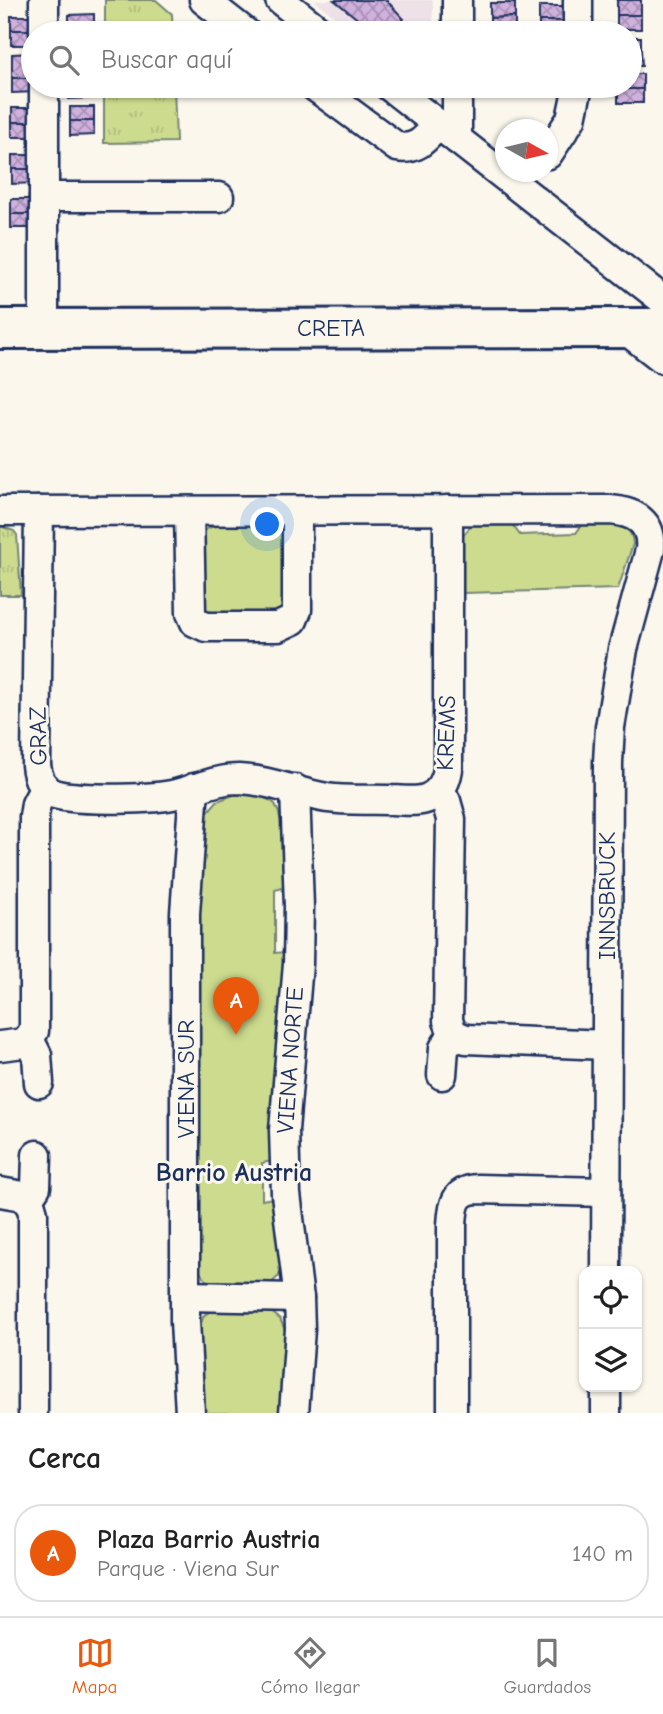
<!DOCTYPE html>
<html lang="es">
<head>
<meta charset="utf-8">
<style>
  :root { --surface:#fff; --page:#f2f2f2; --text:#222; --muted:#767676; --line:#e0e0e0; --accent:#ea580c }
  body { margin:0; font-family:"Comic Neue",sans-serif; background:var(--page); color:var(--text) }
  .controls { position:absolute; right:21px; bottom:21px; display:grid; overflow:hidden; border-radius:14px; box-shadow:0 2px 5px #0004 }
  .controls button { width:63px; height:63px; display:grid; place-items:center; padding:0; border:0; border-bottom:2px solid var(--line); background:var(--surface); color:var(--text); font:35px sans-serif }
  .compass { position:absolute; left:495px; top:119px; width:63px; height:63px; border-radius:50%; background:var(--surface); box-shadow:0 2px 5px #0004; rotate:98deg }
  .you { position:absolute; left:268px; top:525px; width:24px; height:24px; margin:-18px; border:5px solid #fff; border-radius:50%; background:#1a73e8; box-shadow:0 0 0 10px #1a73e833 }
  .badge { display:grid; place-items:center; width:46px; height:46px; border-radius:50%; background:var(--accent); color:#fff; font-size:23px; font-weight:700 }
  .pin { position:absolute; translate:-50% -58px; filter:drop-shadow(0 2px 4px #0008) }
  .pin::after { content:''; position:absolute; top:37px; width:24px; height:21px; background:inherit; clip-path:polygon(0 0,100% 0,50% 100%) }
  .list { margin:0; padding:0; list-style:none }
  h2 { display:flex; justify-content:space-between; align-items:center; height:91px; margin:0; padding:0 28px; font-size:30px }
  h2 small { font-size:23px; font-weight:400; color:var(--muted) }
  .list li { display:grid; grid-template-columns:46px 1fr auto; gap:21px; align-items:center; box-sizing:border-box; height:98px; margin:0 14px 14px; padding:0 14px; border:2px solid var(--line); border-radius:28px }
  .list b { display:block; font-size:26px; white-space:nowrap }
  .list p { margin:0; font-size:23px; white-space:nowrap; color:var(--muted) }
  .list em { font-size:23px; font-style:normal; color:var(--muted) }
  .icon { flex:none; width:38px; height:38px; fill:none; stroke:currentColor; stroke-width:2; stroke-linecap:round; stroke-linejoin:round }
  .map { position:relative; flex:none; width:663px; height:1413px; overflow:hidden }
  .search { position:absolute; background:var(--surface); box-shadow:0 2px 5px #0004; left:21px; right:21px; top:21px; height:77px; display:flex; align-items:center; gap:18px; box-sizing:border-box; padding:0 24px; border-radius:38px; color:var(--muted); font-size:26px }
  .sheet { height:203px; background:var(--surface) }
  nav { display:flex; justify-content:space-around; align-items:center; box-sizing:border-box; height:98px; border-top:2px solid var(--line); background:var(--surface); font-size:19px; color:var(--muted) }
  nav a { display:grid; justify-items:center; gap:4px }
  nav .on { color:var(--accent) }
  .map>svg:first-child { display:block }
</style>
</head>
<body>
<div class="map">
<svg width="663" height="1413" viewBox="0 0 663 1413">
  <defs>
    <pattern id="grass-tufts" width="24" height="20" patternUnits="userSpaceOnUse" patternTransform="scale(1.75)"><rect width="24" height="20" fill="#cddb8e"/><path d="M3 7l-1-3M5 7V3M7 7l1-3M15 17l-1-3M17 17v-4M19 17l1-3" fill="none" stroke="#afbc7d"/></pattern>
    <pattern id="building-cross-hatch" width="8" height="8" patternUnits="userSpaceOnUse" patternTransform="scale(1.75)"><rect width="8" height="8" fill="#d0b1dd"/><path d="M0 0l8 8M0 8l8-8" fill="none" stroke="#a890b6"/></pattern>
  </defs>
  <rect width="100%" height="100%" fill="#fbf7ec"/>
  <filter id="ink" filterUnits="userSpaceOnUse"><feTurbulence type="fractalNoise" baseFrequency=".0143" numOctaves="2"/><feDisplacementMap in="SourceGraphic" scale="14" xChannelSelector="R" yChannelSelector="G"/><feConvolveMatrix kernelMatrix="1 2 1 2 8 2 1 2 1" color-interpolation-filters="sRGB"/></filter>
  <g filter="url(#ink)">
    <path fill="#eee2e8" d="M314 0H433V33H354Z"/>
    <g fill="url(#grass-tufts)" stroke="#748576" stroke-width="2">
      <path d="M105 0H156L172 14 173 33H105Z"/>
      <path d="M104 86H174L176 142 104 143Z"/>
      <path d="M0 526 14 531 17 535 21 595H0Z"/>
    </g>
    <g fill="#cddb8e" stroke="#748576" stroke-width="2">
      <path d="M610 521C624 525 632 528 633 544L618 589 463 593V536L472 524 510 522 520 535 576 533 584 522Z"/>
      <path d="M220 525 277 527 282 529 287 536V608L276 619 203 613V533L208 528Z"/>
      <path d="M234 795C250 794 262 794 275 804 287 827 284 862 283 888L275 890V953L285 952 274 1069 272 1161 262 1163V1200L273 1198 282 1263 279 1276 270 1284 211 1283 206 1280 198 1269 197 916 206 814 217 801Z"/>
      <path d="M215 1309 270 1311 280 1319 285 1330 280 1413H200L198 1332 204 1315Z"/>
    </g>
    <g fill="url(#building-cross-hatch)" stroke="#1b2f5e" stroke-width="2">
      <path d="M334 0H388L387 1 404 19 392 33H375Z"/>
      <rect x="617" y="0" width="24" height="15"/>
      <path d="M490 3H515V17L490 18Z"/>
      <rect x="539" y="6" width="25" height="15"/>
      <path d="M94 14V29H69V15Z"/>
      <rect x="617" y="15" width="24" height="14"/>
      <rect x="11" y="16" width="25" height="14"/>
      <path d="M515 17V32H490V18Z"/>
      <rect x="539" y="21" width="25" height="12"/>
      <rect x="69" y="29" width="25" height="4"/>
      <path d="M11 30H36L33 33V45H11Z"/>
      <rect x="630" y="37" width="11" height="14"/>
      <path d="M630 51H641L642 66H630Z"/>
      <path d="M33 53V78H12V54Z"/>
      <path d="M630 74H643V89H618V86H630Z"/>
      <path d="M12 78H33L36 92 12 93Z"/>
      <path d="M69 86H94V98L69 99Z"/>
      <rect x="618" y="89" width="25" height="14"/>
      <rect x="70" y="107" width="24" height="14"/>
      <rect x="12" y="108" width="24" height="14"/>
      <path d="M70 121H94V135L70 136Z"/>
      <path d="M12 122H36L37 137H12Z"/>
      <rect x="12" y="155" width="25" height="14"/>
      <path d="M12 169H37V183L12 184Z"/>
      <rect x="11" y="199" width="25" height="15"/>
      <rect x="11" y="214" width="25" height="14"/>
    </g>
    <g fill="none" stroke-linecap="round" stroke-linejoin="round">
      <defs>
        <g id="street">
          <path d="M44 0V33"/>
          <path d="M204 0 246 33"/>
          <path d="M280 0 322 33"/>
          <path d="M457 0V33"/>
          <path d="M578 33V0"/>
          <path d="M44 86V329"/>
          <path d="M314 86 397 147C417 151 426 138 438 125"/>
          <path d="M389 86 663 300"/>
          <path d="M457 86V139"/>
          <path d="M548 154 571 119 578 86"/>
          <path d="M44 197H219"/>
          <path d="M623 328 663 359"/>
          <path d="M0 511 610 510C635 512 653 522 650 550L623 649 610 727 608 762 606 1271"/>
          <path d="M39 511 36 765C37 775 41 786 50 792 66 802 152 799 172 795 195 790 215 779 239 779 270 780 297 793 327 798 348 801 370 799 391 800 403 800 417 803 428 798 440 793 446 782 448 769V510"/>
          <path d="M189 511 191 613 195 622 206 627H278L293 620 297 610V511"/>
          <path d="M439 790 446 801 451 819 448 1021 453 1034 466 1039 606 1045"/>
          <path d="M29 1039 37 1055 39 1083"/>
          <path d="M0 1046 24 1043 34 1031V817L36 804 45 787"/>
          <path d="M442 1075 444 1048 453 1034"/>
          <path d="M0 1192 23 1196 31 1206 33 1213V1413"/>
          <path d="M27 1200 36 1187 37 1155"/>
          <path d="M185 1296 299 1298"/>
          <path d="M190 1413 185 1321V913L194 788"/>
          <path d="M294 1413 300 1329 299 1298 286 1194 284 1130 298 964 299 907 295 789"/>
          <path d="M452 1413V1225C453 1205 455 1190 478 1189L606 1192"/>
          <path d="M606 1413V1387"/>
        </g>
        <path id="secondary" d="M0 329 663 328"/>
      </defs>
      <use href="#street" stroke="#1b2f5e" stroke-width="33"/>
      <use href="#secondary" stroke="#1b2f5e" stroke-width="44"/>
      <use href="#street" stroke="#fbf7ec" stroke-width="28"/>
      <use href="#secondary" stroke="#fbf7ec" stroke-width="38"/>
    </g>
  </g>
  <g text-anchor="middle" stroke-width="6" stroke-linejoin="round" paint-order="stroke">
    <g font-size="24" fill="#1b2f5e" stroke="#fbf7ec">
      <text x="331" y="336">CRETA</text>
      <text transform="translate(446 733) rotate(-88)" y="8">KREMS</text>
      <text transform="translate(38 736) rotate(-91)" y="8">GRAZ</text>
      <text transform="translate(607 896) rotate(-90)" y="8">INNSBRUCK</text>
      <text transform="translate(290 1060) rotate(-86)" y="8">VIENA NORTE</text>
      <text transform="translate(186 1079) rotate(-90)" y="8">VIENA SUR</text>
    </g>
    <g font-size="26" font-weight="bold" fill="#1b2f5e" stroke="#fbf7ec">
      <text x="234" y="1181">Barrio Austria</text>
    </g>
  </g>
</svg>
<div class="controls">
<button><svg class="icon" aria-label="locate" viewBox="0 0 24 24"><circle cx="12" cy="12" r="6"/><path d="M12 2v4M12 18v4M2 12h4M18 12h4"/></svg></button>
<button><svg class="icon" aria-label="layers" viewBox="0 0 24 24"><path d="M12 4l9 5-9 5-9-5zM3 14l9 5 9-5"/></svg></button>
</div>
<svg class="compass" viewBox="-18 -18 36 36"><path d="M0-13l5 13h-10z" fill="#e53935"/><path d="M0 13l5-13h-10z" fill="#767676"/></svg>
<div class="you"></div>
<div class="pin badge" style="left:236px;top:1035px">A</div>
<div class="search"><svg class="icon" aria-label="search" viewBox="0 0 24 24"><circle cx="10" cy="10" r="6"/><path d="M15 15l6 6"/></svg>Buscar aquí</div>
</div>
<section class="sheet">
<h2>Cerca<small></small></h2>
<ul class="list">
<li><span class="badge">A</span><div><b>Plaza Barrio Austria</b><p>Parque · Viena Sur</p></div><em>140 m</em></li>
</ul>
</section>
<nav>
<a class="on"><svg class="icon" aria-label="map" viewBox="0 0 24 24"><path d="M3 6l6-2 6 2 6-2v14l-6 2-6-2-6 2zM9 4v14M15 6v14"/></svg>Mapa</a>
<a><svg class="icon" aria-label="directions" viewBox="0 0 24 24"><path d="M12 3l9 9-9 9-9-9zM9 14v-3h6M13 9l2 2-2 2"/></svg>Cómo llegar</a>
<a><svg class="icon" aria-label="saved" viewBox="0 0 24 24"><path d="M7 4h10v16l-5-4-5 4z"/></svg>Guardados</a>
</nav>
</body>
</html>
